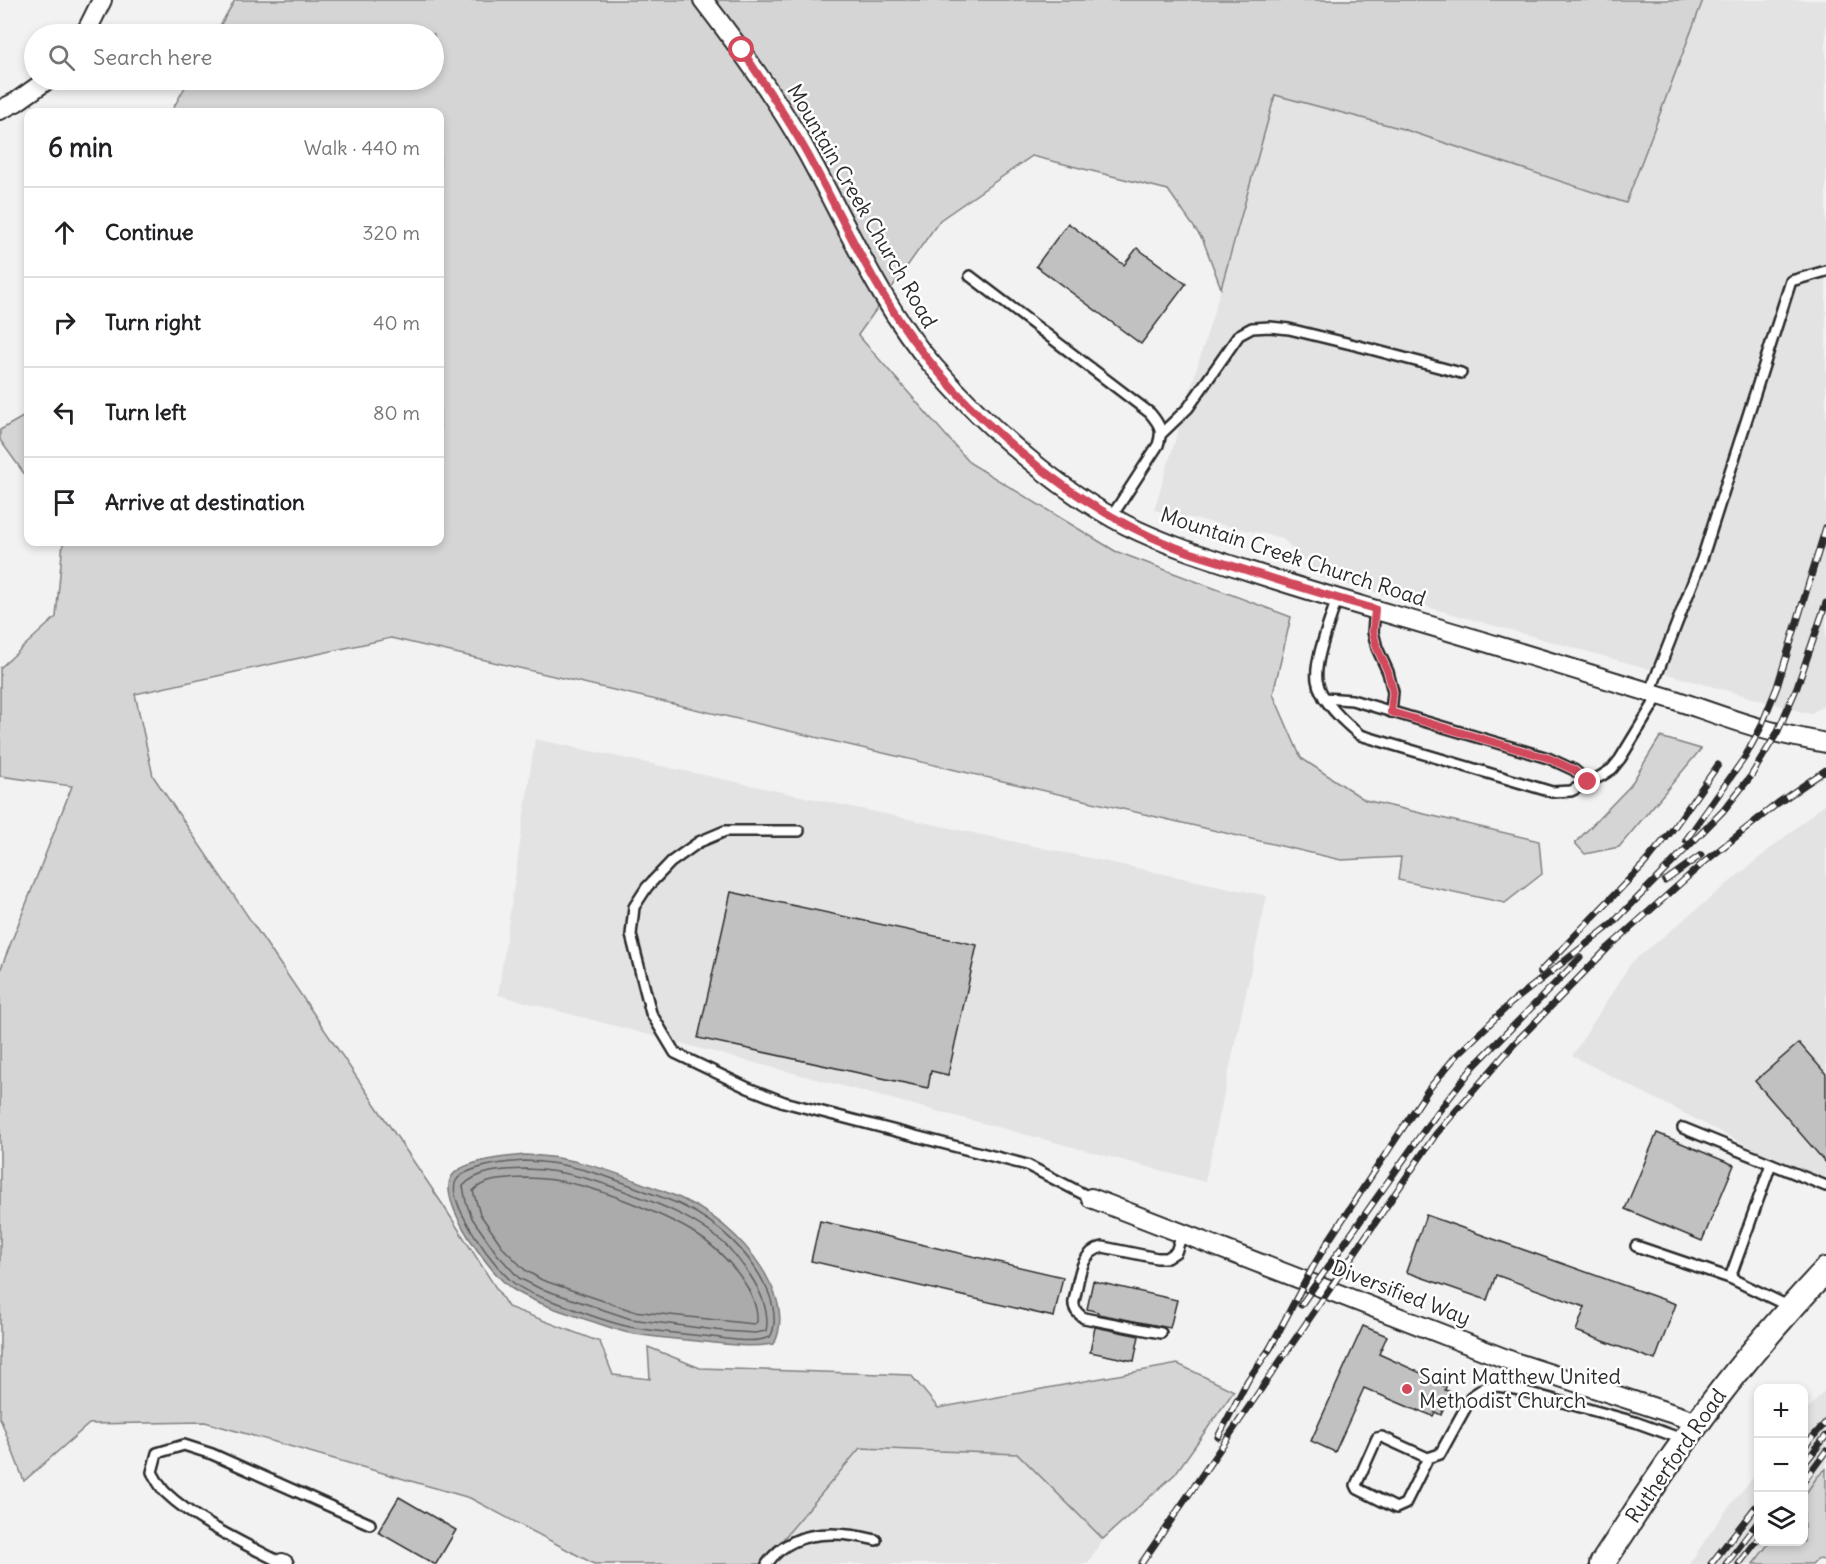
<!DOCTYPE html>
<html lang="en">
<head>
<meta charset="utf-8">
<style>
  :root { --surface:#fff; --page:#f2f2f2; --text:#202124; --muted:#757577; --line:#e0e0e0 }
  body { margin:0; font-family:Delius,sans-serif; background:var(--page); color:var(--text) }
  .controls { position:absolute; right:18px; bottom:18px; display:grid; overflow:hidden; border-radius:12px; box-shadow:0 3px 9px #0003 }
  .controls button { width:54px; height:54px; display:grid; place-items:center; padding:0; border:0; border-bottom:2px solid var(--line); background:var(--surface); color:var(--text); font:30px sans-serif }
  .stop { position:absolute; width:18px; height:18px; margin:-14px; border:4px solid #d1495b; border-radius:50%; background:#fff }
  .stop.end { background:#d1495b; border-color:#fff; box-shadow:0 2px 6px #0008 }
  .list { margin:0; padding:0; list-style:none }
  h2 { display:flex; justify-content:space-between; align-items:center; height:78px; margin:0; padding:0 24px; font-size:26px }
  h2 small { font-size:20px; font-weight:400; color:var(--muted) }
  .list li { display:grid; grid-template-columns:39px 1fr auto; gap:18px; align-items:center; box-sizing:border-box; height:90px; padding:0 24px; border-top:2px solid var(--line) }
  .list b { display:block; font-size:22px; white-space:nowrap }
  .list em { font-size:20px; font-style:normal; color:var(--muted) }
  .icon { flex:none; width:33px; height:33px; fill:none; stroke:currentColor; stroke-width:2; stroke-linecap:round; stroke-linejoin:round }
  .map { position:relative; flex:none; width:1826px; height:1564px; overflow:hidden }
  .search { position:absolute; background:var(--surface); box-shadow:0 3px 9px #0003; left:24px; top:24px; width:420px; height:66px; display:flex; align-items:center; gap:15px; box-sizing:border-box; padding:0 21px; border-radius:33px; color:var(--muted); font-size:22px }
  .panel { position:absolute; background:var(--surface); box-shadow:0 3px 9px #0003; left:24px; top:108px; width:420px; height:438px; border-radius:12px }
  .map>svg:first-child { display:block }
</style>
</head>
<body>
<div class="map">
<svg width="1826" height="1564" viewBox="0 0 1826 1564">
  <rect width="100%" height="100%" fill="#f2f2f2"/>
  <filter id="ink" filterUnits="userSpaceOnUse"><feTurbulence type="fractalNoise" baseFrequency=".0167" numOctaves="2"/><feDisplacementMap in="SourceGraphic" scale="12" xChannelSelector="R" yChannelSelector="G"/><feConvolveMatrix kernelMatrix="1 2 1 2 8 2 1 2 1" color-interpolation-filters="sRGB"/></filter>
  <g filter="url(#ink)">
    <g fill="#e3e3e3">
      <path d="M1703 0H1826V704L1810 714 1320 577 1282 538 1154 510 1221 288 1275 95 1403 129 1626 203Z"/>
      <path d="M535 739 1267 896 1205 1182 498 995Z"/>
      <path d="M1826 803V1186L1572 1056 1631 963Z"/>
      <path d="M1826 1389V1469L1817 1477 1804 1496V1414Z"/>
      <path d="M859 1448 1018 1454 1103 1539 1087 1564H762Z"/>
      <path d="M1758 1471V1542H1770L1753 1564H1689L1724 1513Z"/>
    </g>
    <g fill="#d5d5d5" stroke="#808080" stroke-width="1.5">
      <path d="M235 0H1703L1626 203 1403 129 1275 95 1221 288 1203 240 1168 190 1032 156 940 220 858 335 970 463 1115 551 1291 617 1273 694 1301 758 1365 800 1539 841 1542 874 1505 903 1398 880 1401 857 1341 860 391 638 135 694 153 776 443 1205 508 1307 600 1342 613 1375 650 1379 648 1347 700 1368 911 1375 938 1408 1178 1364 1234 1391 1175 1474 1103 1539 1018 1454 860 1448 762 1564H594L470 1498 205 1422 89 1424 24 1481 0 1418V971L72 786 0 776V668L56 617 63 542H440V112H171L189 80H434V34H215Z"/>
      <path d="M28 414V479L0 440V430Z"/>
      <path d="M1660 737 1701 749 1619 847 1585 854 1575 843 1630 786Z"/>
      <path d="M1826 1469V1560L1817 1559 1812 1564H1753L1770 1542H1804V1496L1817 1477Z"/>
    </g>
    <path fill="#ababab" stroke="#787878" stroke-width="1.5" d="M524 1155C567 1156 605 1168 644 1184 658 1189 673 1194 686 1201 721 1218 753 1248 770 1283 780 1302 784 1325 774 1344 748 1348 723 1344 697 1341 674 1339 651 1337 629 1333 617 1330 606 1326 594 1322 567 1313 539 1305 514 1290 493 1278 435 1200 452 1176 463 1160 507 1157 524 1155Z"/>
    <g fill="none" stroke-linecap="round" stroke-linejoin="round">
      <g stroke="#5e5e5e" stroke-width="1.5">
        <path d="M525 1161C566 1162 602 1174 640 1189 654 1195 669 1199 683 1206 719 1223 750 1253 767 1289 773 1302 778 1324 770 1337 753 1344 730 1339 712 1337 685 1334 657 1332 630 1327 607 1322 583 1313 561 1304 546 1299 529 1294 515 1284 498 1272 445 1202 456 1181 464 1166 509 1162 525 1161Z"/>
        <path d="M525 1169C566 1170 602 1182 640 1197 669 1208 696 1220 720 1240 732 1249 741 1263 750 1275 760 1290 770 1312 766 1331L755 1333 723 1331 631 1319 539 1288 519 1278 497 1254 472 1218 466 1202 463 1186C478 1170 504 1170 525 1169Z"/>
        <path d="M525 1178C563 1178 597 1189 632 1203 676 1221 711 1236 740 1276 750 1290 758 1305 757 1322L754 1324 633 1311 542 1280 525 1270 504 1249 480 1214 473 1191C484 1178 509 1179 525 1178Z"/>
      </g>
    </g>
    <g fill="#c1c1c1" stroke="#2b2b2b" stroke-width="1.5">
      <path d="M1068 223 1124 265 1137 248 1186 284 1141 344 1036 266Z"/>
      <path d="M731 892 977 945 948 1075 931 1071 928 1088 698 1038Z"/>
      <path d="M1799 1043 1826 1074V1163L1755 1081Z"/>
      <path d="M1657 1133 1734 1165 1702 1241 1625 1209Z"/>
      <path d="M1426 1215 1676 1304 1655 1360 1576 1331 1585 1307 1496 1275 1487 1300 1406 1272Z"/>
      <path d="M820 1221 1063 1277 1054 1317 811 1261Z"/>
      <path d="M1093 1281 1177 1300 1170 1328 1098 1314V1312L1087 1309Z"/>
      <path d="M1363 1326 1387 1336 1379 1354 1432 1378 1431 1380 1446 1387 1445 1390 1451 1392 1441 1415 1435 1412 1433 1416 1418 1410V1411L1364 1388 1335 1452 1311 1441Z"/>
      <path d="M1095 1327 1139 1336 1134 1361 1090 1352Z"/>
      <path d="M399 1497 456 1530 436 1564H434L378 1532Z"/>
    </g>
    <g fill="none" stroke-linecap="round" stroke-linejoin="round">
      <defs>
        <g id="service">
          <path d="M970 276 1150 413C1160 425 1163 430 1158 445L1112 516"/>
          <path d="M1161 434 1188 408 1239 335 1252 328 1270 327 1289 329 1359 346 1461 373"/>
          <path d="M1337 598C1331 619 1314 660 1317 680 1320 700 1345 723 1360 735L1552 792 1571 791 1601 776 1612 769 1620 759 1659 695"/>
          <path d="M1375 609 1373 632 1377 648 1388 672 1393 692 1391 712"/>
          <path d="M1650 692 1702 559 1791 281 1826 271"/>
          <path d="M1324 698 1352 700 1548 758 1574 770 1588 782"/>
          <path d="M799 831H725L699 842 671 862 647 887 634 907 631 935 651 1013 675 1053 748 1088 784 1102 1027 1165 1091 1198"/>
          <path d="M1683 1128 1826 1186"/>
          <path d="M1636 1246 1730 1278 1790 1307"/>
          <path d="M1730 1278 1771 1164"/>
          <path d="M1161 1333 1084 1318C1077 1313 1073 1309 1074 1301 1079 1281 1079 1252 1103 1247L1157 1258H1167L1176 1252 1182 1234"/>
          <path d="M1428 1458 1382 1437 1377 1438 1356 1485 1358 1489 1396 1508 1405 1504 1428 1458 1440 1454 1472 1396 1484 1388 1498 1386 1515 1389 1635 1422 1685 1440"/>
          <path d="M282 1563C245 1544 195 1521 165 1492 160 1487 156 1479 152 1472L157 1453 184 1445 212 1454 370 1524"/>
          <path d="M767 1564C792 1528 839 1531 876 1540"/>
        </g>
        <g id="minor">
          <path d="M703 0C741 49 777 99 807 153 847 225 880 305 934 367 987 427 1055 488 1126 525 1164 544 1205 557 1246 570 1329 598 1414 620 1498 646 1557 664 1616 682 1675 700 1705 710 1734 721 1763 729 1784 735 1805 739 1826 743"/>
          <path d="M85 34 102 0"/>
          <path d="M0 110 16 102 47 80"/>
          <path d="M1091 1198 1514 1362 1698 1422"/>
          <path d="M282 1563 284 1564"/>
        </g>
        <path id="tertiary" d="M1602 1564C1630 1522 1656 1479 1686 1439 1728 1379 1776 1323 1826 1270"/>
      </defs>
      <use href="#service" stroke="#2b2b2b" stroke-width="14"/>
      <use href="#minor" stroke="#2b2b2b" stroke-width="22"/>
      <use href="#tertiary" stroke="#2b2b2b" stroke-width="28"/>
      <use href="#service" stroke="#fff" stroke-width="9"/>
      <use href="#minor" stroke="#fff" stroke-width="18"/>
      <use href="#tertiary" stroke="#fff" stroke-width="24"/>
      <defs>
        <g id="rail">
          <path d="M1686 840 1745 757 1760 729 1777 687 1826 527"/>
          <path d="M1665 881 1701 855"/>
          <path d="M1540 972 1644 864 1670 833 1718 765"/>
          <path d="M1301 1305 1428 1125 1474 1066 1580 958"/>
          <path d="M1269 1350 1314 1265 1329 1240 1428 1090 1456 1056 1511 1003 1612 924 1723 811 1751 776 1777 733 1797 687 1826 603"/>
          <path d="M1218 1437 1248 1380 1273 1344"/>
          <path d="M1804 1447 1826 1422"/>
          <path d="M1804 1464 1826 1436"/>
          <path d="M1804 1481 1826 1451"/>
          <path d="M1141 1564 1436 1134 1514 1044 1608 948 1702 864 1778 803 1826 770"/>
          <path d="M1711 1564 1758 1504"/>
          <path d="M1726 1564 1758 1522"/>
          <path d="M1739 1564 1758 1539"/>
        </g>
      </defs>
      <use href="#rail" stroke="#2b2b2b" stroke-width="7"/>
      <use href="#rail" stroke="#fff" stroke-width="4.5" stroke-dasharray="14" stroke-linecap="butt"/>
    </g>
  </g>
  <g fill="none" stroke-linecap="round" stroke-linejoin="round" filter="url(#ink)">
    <path stroke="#d1495b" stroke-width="8" d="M742 50C764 84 787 117 807 153 837 208 864 267 899 320 961 413 1071 506 1175 547 1192 554 1210 559 1227 564 1276 580 1325 595 1375 609L1373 632 1377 648 1388 672 1393 692 1391 712 1548 758 1574 770 1588 782"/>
  </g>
  <circle fill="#d1495b" stroke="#fff" stroke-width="2" cx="1407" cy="1389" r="6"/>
  <g text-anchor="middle" stroke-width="5" stroke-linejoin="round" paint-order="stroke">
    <g font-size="21" fill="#2b2b2b" stroke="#fff">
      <text transform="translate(862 206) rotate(60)" y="7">Mountain Creek Church Road</text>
      <text transform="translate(1293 557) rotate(18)" y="7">Mountain Creek Church Road</text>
      <text transform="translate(1401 1293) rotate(21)" y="7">Diversified Way</text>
      <text transform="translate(1676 1456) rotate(-55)" y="7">Rutherford Road</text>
    </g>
    <g font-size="21" fill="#2b2b2b" stroke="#fff" text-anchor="start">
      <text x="1419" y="1384">Saint Matthew United<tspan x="1419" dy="24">Methodist Church</tspan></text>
    </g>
  </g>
</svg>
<div class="controls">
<button>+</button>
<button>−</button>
<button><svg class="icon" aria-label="layers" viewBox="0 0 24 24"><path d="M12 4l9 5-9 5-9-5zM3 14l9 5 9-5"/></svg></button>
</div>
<div class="stop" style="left:742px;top:50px"></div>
<div class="stop end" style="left:1588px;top:782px"></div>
<div class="search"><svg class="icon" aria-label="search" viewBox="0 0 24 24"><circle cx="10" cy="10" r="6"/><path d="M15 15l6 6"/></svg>Search here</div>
<section class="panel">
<h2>6 min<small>Walk · 440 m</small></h2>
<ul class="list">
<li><svg class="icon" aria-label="ahead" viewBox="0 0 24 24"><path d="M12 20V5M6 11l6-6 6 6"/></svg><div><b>Continue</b></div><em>320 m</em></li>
<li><svg class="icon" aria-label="right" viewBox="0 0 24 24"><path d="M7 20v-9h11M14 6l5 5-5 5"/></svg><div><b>Turn right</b></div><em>40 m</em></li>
<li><svg class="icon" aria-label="left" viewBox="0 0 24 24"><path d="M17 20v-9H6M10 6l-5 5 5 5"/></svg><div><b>Turn left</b></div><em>80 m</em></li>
<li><svg class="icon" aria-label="arrive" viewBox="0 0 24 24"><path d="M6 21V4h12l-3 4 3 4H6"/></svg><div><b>Arrive at destination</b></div></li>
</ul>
</section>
</div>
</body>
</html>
